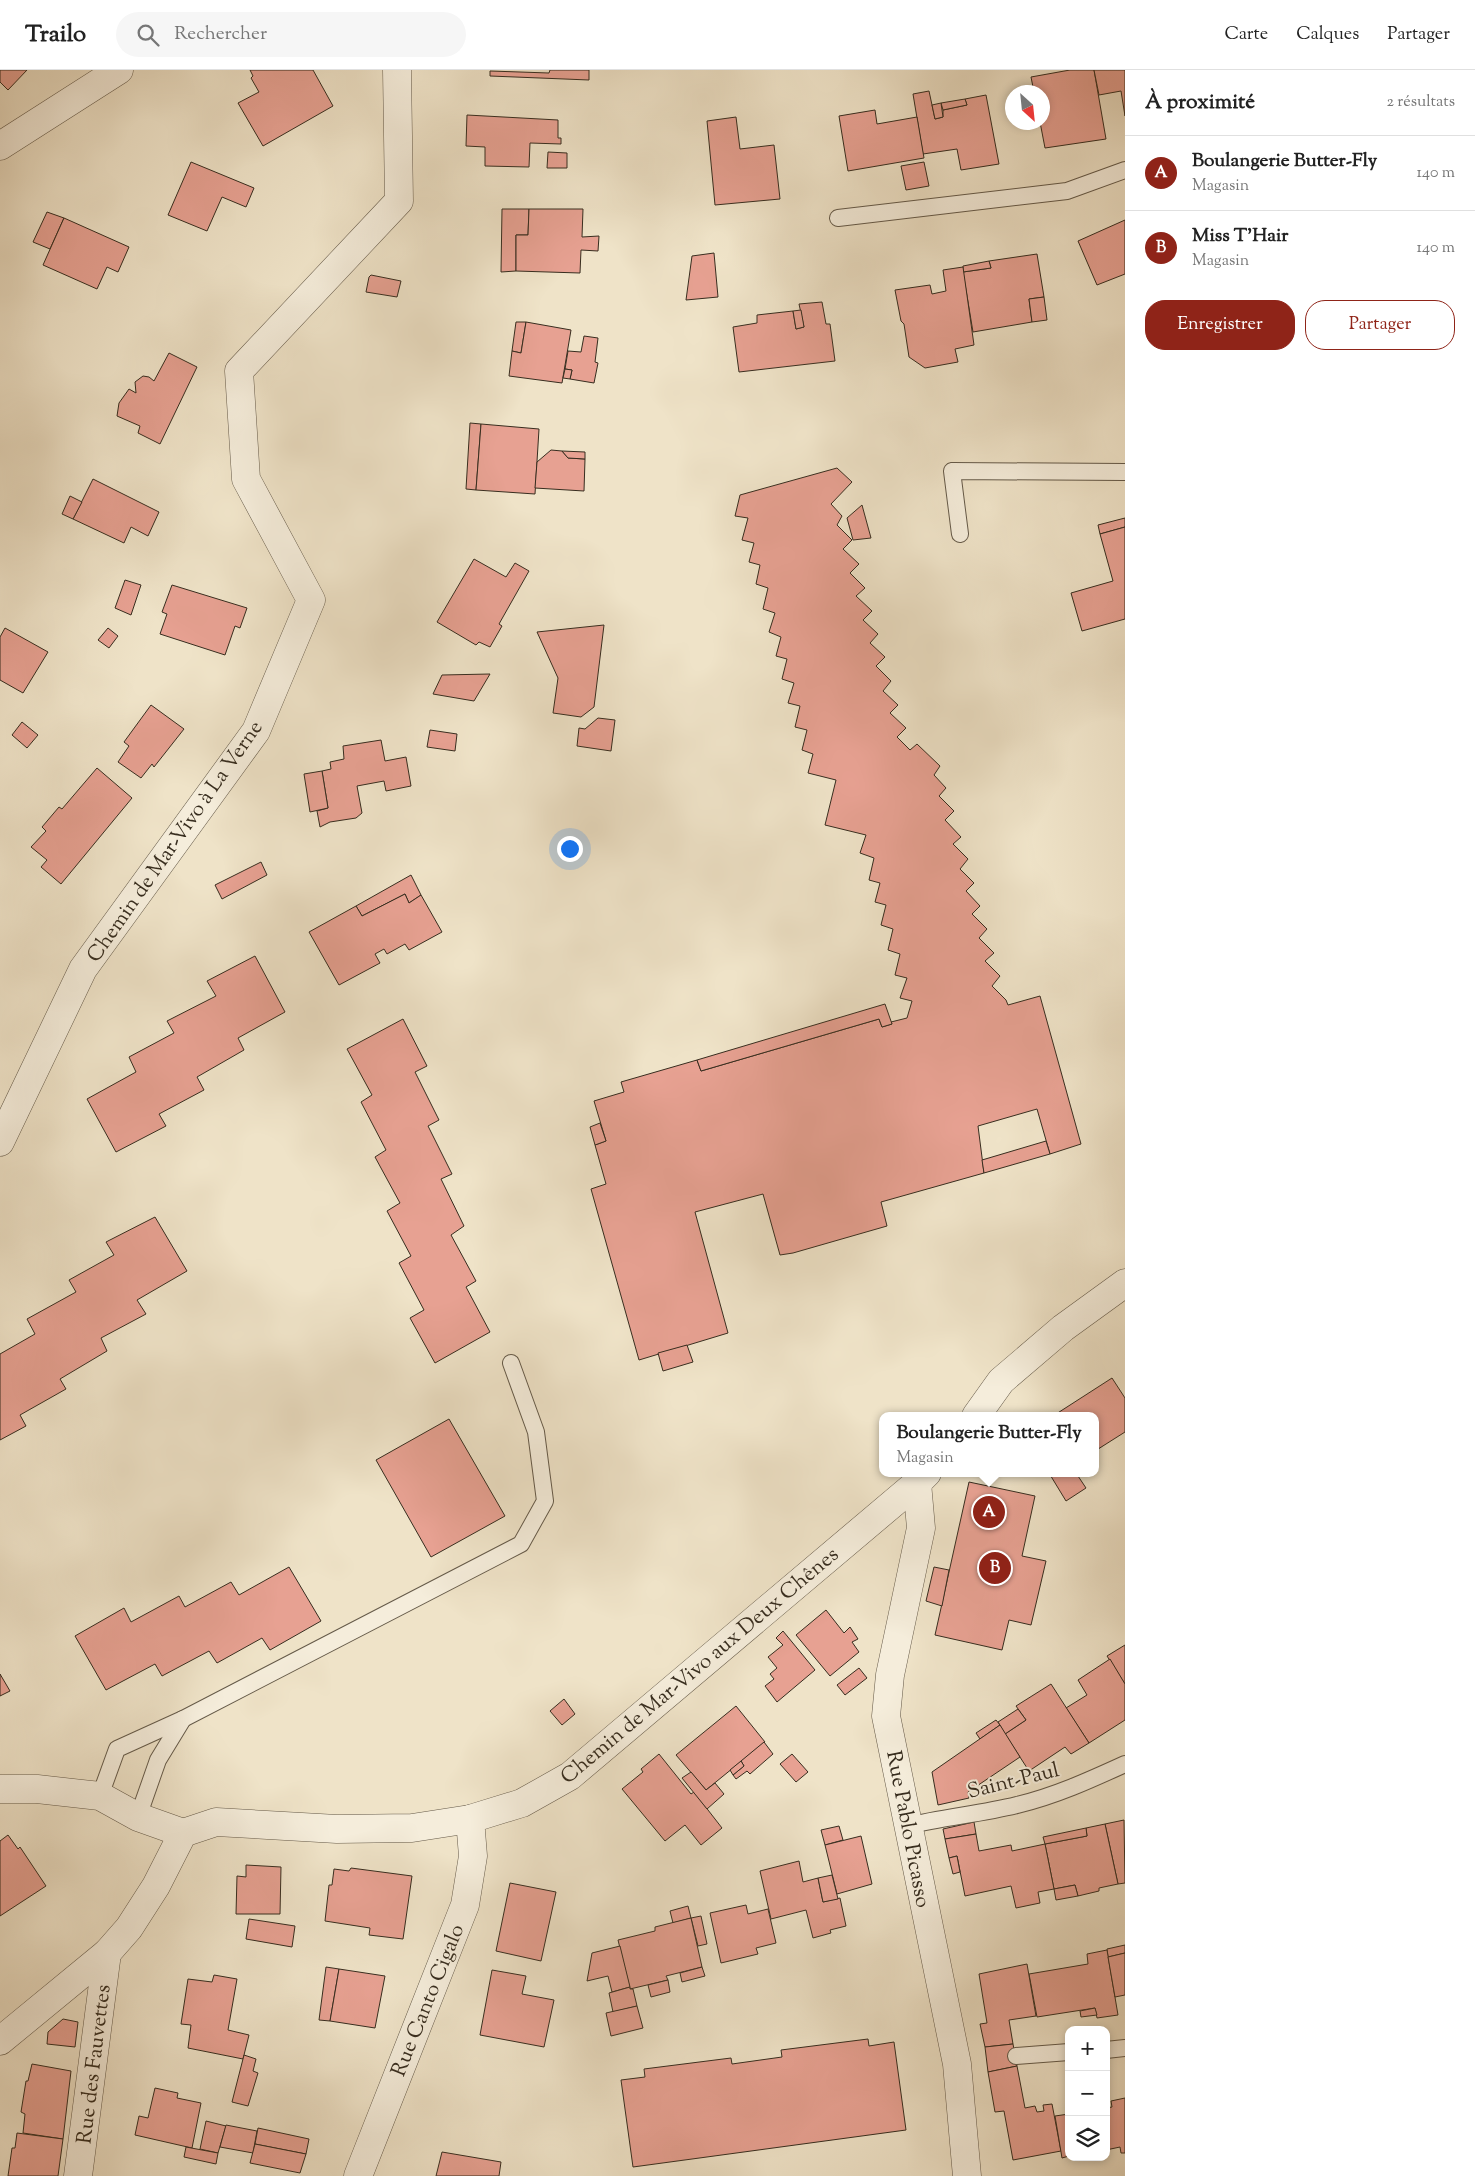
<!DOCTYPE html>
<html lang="fr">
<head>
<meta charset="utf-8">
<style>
  :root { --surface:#fff; --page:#f6f6f6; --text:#222; --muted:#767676; --line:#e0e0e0; --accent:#8f2418 }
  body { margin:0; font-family:"Sorts Mill Goudy",serif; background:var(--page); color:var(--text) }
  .controls { position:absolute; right:15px; bottom:15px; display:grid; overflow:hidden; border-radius:10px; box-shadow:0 2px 8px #0003 }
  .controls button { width:45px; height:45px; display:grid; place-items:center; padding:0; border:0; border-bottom:1px solid var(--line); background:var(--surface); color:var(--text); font:25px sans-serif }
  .compass { position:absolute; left:1005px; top:15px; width:45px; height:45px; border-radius:50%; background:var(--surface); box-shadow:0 2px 8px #0003; rotate:153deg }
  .you { position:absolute; left:569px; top:778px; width:18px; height:18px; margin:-12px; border:4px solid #fff; border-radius:50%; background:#1a73e8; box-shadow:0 0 0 8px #1a73e833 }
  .badge { display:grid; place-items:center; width:32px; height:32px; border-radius:50%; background:var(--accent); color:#fff; font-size:16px; font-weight:700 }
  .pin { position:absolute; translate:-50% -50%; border:2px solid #fff; box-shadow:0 1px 5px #0006 }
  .popup { position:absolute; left:879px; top:1342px; width:220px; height:65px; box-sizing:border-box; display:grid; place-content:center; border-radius:10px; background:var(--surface); filter:drop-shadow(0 1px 4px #0005); font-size:16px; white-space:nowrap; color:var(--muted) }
  .popup b { font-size:19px; color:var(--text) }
  .popup::after { content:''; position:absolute; left:50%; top:100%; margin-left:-10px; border:10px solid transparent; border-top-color:var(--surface) }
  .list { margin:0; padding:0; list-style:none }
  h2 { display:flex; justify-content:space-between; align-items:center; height:65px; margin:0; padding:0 20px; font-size:21px }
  h2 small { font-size:16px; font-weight:400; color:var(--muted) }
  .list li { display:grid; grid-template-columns:32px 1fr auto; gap:15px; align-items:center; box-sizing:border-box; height:75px; padding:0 20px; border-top:1px solid var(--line) }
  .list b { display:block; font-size:19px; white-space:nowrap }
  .list p { margin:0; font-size:16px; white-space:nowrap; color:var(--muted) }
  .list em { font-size:16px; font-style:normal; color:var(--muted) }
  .actions { display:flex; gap:10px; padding:15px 20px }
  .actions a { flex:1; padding:11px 0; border:1px solid var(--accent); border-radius:20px; text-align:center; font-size:18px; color:var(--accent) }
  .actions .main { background:var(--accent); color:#fff }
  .icon { flex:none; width:28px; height:28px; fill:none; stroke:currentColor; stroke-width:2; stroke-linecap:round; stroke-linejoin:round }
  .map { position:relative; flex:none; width:1125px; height:2106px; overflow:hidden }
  header { display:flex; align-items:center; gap:30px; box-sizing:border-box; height:70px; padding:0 25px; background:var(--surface); border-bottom:1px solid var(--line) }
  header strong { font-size:24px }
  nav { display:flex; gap:28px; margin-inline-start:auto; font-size:18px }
  .search { width:350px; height:45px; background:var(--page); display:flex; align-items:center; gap:12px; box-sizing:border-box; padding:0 18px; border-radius:28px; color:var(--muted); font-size:19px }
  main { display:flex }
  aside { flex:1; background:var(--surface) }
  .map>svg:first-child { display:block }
</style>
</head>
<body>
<header>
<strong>Trailo</strong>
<div class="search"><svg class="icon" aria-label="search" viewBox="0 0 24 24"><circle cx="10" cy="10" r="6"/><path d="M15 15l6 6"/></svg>Rechercher</div>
<nav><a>Carte</a><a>Calques</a><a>Partager</a></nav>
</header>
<main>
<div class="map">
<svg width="1125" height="2106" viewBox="0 0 1125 2106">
  <rect width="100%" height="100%" fill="#efe3c8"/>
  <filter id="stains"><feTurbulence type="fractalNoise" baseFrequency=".004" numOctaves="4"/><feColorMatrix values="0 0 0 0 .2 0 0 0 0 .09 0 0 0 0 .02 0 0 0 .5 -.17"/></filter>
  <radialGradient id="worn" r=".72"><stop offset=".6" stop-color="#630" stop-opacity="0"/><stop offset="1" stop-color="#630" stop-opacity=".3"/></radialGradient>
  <g fill="#e7a192" stroke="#372d1f">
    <path d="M0 0H27L8 20 0 12Z"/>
    <path d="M250 0H313L333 36 263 76 238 33 259 22 251 8 253 6Z"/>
    <path d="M550 0H589V10L490 6V1L549 3Z"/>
    <path d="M1070 0H1094L1106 69 1045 78 1040 52H1042V22H1034L1031 7Z"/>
    <path d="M1094 0H1125V46L1121 21 1099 25Z"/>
    <path d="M929 21 935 49 943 47V40L967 35 965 29 986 25 999 94 961 100 957 79 923 84 913 24Z"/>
    <path d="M965 29 967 35 943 40 941 33Z"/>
    <path d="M941 33 943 47 935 49 932 35Z"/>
    <path d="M875 40 877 54 917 47 924 88 848 101 839 46Z"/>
    <path d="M467 45 558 50V68H561V74L530 73 529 97 485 96V77L466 76Z"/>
    <path d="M736 47 740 79 774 75 780 129 715 135 707 51Z"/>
    <path d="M548 82 567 83V98H547Z"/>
    <path d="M191 92 254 118 246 137 222 127 207 161 168 145Z"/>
    <path d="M924 92 929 116 906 120 901 96Z"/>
    <path d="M502 139H529L528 165H516V201L501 202Z"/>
    <path d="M529 139H583L582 167 599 166 598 181 581 180 580 203 516 201V165H528Z"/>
    <path d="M47 142 64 148 50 179 33 172Z"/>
    <path d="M64 148 129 177 118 202 107 197 97 219 43 195Z"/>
    <path d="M1125 150V204L1097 215 1078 171Z"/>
    <path d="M714 183 718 227 686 230 692 186Z"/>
    <path d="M1037 184 1044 227 1029 229 1032 252 973 262 963 202 991 198 989 191Z"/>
    <path d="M989 191 991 198 963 202V196Z"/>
    <path d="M963 197 974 275 955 279 958 292 925 298 909 287 904 254 901 251 895 220 930 215 932 224 946 221 943 200Z"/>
    <path d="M371 205 401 211 397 227 366 222 369 207Z"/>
    <path d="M1044 227 1047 250 1032 252 1029 229Z"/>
    <path d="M822 232 826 254H830L835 291 739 302 733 257 757 253V245L793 241 796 259 804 257 799 234Z"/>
    <path d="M801 240 804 257 796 259 793 241Z"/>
    <path d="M516 252H526L521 283 512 281Z"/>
    <path d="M526 252 571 260 562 313 509 306 512 281 521 283Z"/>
    <path d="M584 266 598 268 595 292 598 293 594 313 570 309 572 300 565 299 568 281 581 282Z"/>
    <path d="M169 283 197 297 160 374 138 363 140 356 117 346 119 333 129 319 136 323 135 312 143 306 149 307 154 311Z"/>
    <path d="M565 299 572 300 570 309 563 308Z"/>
    <path d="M470 353 481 354 476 420 466 419Z"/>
    <path d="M481 354 539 359 535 424 476 420Z"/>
    <path d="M551 380 562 381 568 388 585 389 584 421 535 418 537 392Z"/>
    <path d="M562 381 585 382V389L568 388Z"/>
    <path d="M837 398 852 412 831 434 842 446 837 455 852 470 843 479 859 494 850 503 865 518 856 526 872 541 863 550 878 564 870 573 885 587 876 596 891 611 883 621 898 635 890 643 906 658 897 667 910 680 917 674 940 696 934 705 946 718 939 726 954 741 945 750 961 767 953 774 968 789 960 799 974 813 966 821 980 836 972 844 987 859 979 868 994 883 985 891 1000 906 992 916 1006 930 1008 935 1040 926 1081 1074 1050 1084 1037 1039 978 1056 984 1103 881 1132 887 1156 793 1183 780 1185 763 1124 695 1142 728 1263 639 1290 591 1119 606 1114 595 1075 606 1071 594 1031 624 1022 621 1012 697 990 701 1001 879 949 882 957 892 954 891 952 907 948 912 931 900 928 907 908 895 905 900 884 888 880 893 859 881 855 886 835 875 832 880 813 869 810 874 788 860 783 866 765 825 755 836 710 808 703 813 684 802 680 807 660 795 657 800 636 788 633 794 613 782 609 787 589 776 586 781 567 769 562 775 543 763 539 768 518 756 514 760 495 749 492 754 473 742 470 748 448 735 446 740 425Z"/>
    <path d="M93 409 159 442 148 466 131 457 124 473 73 449Z"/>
    <path d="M70 426 82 432 73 449 62 444Z"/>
    <path d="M862 435 871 468 853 470 847 448Z"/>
    <path d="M1125 448V457L1100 464 1098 455Z"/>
    <path d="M1125 457V549L1082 561 1071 523 1113 511 1100 464Z"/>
    <path d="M474 489 506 507 515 493 529 501 499 554 502 556 490 577 479 572 476 575 437 552Z"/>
    <path d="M125 510 141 515 131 545 115 538Z"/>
    <path d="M172 515 247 538 240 558 235 556 225 585 160 564 167 544 162 542Z"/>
    <path d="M604 555 594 637 581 647 553 643 558 608 537 562Z"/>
    <path d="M5 558 48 582 23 623 0 610V567Z"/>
    <path d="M108 558 118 566 109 578 98 570Z"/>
    <path d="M490 604 474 631 433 624 442 605Z"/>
    <path d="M151 635 184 659 154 697 152 694 141 708 118 692 129 676 124 672Z"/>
    <path d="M598 648 615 650 611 681 577 676 579 658 585 659Z"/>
    <path d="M22 652 38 665 27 678 12 665Z"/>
    <path d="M430 660 457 664 455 681 427 677Z"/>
    <path d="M381 670 385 691 406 687 411 716 386 721 384 711 357 716 362 743 356 748 330 752 320 757 317 741 328 738 322 701 331 699 330 692 344 689 343 676Z"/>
    <path d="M97 698 132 728 61 814 41 797 47 790 31 777 46 761 42 757 59 737 62 739Z"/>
    <path d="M322 701 328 738 310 742 304 704Z"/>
    <path d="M261 792 267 805 222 829 215 815Z"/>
    <path d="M411 805 421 825 409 833 405 824 362 846 356 836Z"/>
    <path d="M405 824 409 833 421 825 442 862 409 880 405 874 387 884 384 879 375 884 380 893 339 915 309 862 356 836 362 846Z"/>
    <path d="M255 886 285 942 238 968 244 980 197 1007 204 1020 159 1044 166 1056 116 1082 87 1029 136 1002 129 987 174 963 167 951 216 926 207 911Z"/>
    <path d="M885 934 892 954 882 957 879 949 701 1001 697 990Z"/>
    <path d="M403 949 427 996 415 1002 439 1050 428 1056 452 1104 441 1109 464 1156 451 1165 476 1211 466 1217 490 1262 435 1293 410 1248 424 1240 399 1193 411 1186 387 1141 400 1133 375 1087 386 1080 361 1032 372 1025 347 979Z"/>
    <path d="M600 1053 606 1071 595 1075 590 1057Z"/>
    <path d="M1046 1071 1050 1084 984 1103 982 1090Z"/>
    <path d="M155 1147 187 1201 137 1230 146 1244 101 1268 107 1281 60 1309 66 1319 20 1345 26 1356 0 1370V1284L35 1264 27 1249 76 1222 69 1210 114 1185 106 1172Z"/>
    <path d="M687 1275 693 1292 663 1301 658 1283Z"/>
    <path d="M1112 1308 1125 1328V1362L1095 1381V1346H1053Z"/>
    <path d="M449 1349 505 1446 431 1487 376 1390Z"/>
    <path d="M1049 1403H1076L1086 1418 1066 1431Z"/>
    <path d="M969 1412 1035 1426 1022 1486 1046 1491 1031 1555 1009 1550 1002 1580 935 1565Z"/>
    <path d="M289 1497 321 1551 270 1580 262 1568 217 1593 209 1581 162 1606 155 1594 106 1620 75 1566 124 1538 131 1552 179 1526 185 1537 231 1512 239 1525Z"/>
    <path d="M934 1497 949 1500 942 1536 926 1531Z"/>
    <path d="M826 1540 844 1563 850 1557 858 1569 852 1572 859 1582 830 1606 796 1565Z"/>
    <path d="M783 1561 815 1600 777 1632 765 1616 774 1609 770 1604 777 1598 768 1587 783 1575 776 1568Z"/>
    <path d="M1125 1575V1614L1107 1586Z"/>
    <path d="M1110 1589 1125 1614V1650L1089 1673 1066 1638 1087 1625 1078 1610Z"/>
    <path d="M859 1598 867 1608 845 1625 837 1615Z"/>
    <path d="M0 1604 10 1621 0 1626Z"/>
    <path d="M1051 1614 1089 1673 1071 1684 1065 1677 1029 1701 1005 1664 1026 1650 1016 1636Z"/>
    <path d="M564 1629 575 1644 562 1655 550 1641Z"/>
    <path d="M736 1636 765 1672 706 1720 676 1685Z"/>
    <path d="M1018 1639 1026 1650 1005 1664 998 1652Z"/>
    <path d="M996 1650 1000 1655 980 1669 976 1663Z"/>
    <path d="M1000 1655 1020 1687 968 1722 969 1728 938 1735 932 1702Z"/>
    <path d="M764 1672 773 1684 750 1704 747 1701 736 1709 733 1705 744 1696 741 1691Z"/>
    <path d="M659 1684 691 1724 694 1722 722 1758 701 1775 685 1755 665 1771 622 1719 643 1702 641 1699Z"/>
    <path d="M792 1684 808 1702 796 1712 780 1694Z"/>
    <path d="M741 1691 744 1696 733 1705 730 1700Z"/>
    <path d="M691 1702 706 1720 715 1713 724 1724 707 1739 682 1708Z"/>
    <path d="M1124 1750 1125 1813 1118 1814 1105 1754Z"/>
    <path d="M974 1752 976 1764 945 1769 943 1759Z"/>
    <path d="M1105 1754 1118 1814 1099 1818V1821L1078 1826 1075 1815 1054 1819 1045 1774 1087 1766 1086 1758Z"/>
    <path d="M839 1756 843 1770 825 1775 821 1760Z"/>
    <path d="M1086 1758 1087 1766 1045 1774 1043 1767Z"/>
    <path d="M976 1764 979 1781 1011 1775 1012 1781 1045 1774 1054 1819 1038 1822 1040 1833 1016 1838 1011 1816 965 1826 957 1786 949 1788 945 1769Z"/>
    <path d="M8 1765 18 1779 20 1777 46 1816 0 1846V1771Z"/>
    <path d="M861 1766 872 1814 837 1824 825 1775Z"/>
    <path d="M957 1786 960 1802 953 1804 949 1788Z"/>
    <path d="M799 1791 803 1812 818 1808 823 1832 840 1828 846 1856 830 1860 831 1863 813 1868 806 1840 771 1849 760 1801Z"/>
    <path d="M246 1795 281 1797 280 1844H236L237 1806 246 1807Z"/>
    <path d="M351 1798 412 1806 403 1869 369 1865 370 1858 325 1851 329 1815H332L334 1799 349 1801Z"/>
    <path d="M832 1805 838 1829 823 1832 818 1808Z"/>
    <path d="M510 1813 556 1822 541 1891 496 1881Z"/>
    <path d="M1075 1815 1078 1826 1056 1830 1054 1819Z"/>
    <path d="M746 1835 748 1844 768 1839 776 1873 756 1878 758 1884 721 1893 710 1843Z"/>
    <path d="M688 1836 691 1848 673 1853 670 1841Z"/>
    <path d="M701 1846 707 1874 698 1876 691 1848Z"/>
    <path d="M691 1848 702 1897 666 1906 668 1910 630 1919 618 1870 655 1861V1857Z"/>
    <path d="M249 1849 295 1856 292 1877 246 1869Z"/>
    <path d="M1125 1875V1883L1108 1887 1107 1879Z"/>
    <path d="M620 1876 630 1917 612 1922 608 1906 587 1911 592 1883Z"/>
    <path d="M1107 1880 1118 1945 1097 1948 1095 1938 1037 1947 1029 1904 1088 1894 1087 1884Z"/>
    <path d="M1125 1883V1925L1115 1927 1108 1887Z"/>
    <path d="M1027 1894 1036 1946 1009 1950 1013 1974 985 1977 980 1954 987 1953 979 1904Z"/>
    <path d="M326 1897 339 1899 330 1951 319 1950Z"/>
    <path d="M702 1897 705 1906 682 1912 680 1903Z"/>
    <path d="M339 1899 385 1906 375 1958 330 1951Z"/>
    <path d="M492 1900 526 1906 522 1924 554 1930 544 1977 480 1965Z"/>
    <path d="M214 1905 237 1909 228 1960 249 1965 243 1989 188 1978 191 1955 181 1954 188 1909 212 1912Z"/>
    <path d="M668 1910 670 1922 651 1927 648 1915Z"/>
    <path d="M630 1917V1919H633L637 1936 613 1942 609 1923Z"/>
    <path d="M637 1936 643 1958 611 1966 606 1943Z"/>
    <path d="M1095 1938 1097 1945 1081 1947 1080 1941Z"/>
    <path d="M63 1949 78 1952 75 1977 47 1974 48 1962Z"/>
    <path d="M868 1969 869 1976 894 1972 906 2060 633 2097 621 2010 645 2007 644 1999 731 1988 732 1994 782 1987 781 1980Z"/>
    <path d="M1013 1974 1017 1996 988 2002 985 1977Z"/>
    <path d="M244 1985 256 1989 253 2001 258 2003 248 2036 232 2032Z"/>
    <path d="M32 1994 71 2001 63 2069 23 2063 25 2044 21 2042 26 2011H28Z"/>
    <path d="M1017 1996 1025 2038 1035 2036 1037 2042 1044 2041 1043 2035 1052 2034 1061 2081 1013 2090 1004 2041 995 2042 988 2002Z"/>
    <path d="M155 2018 178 2023 177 2028 201 2033 192 2078 135 2065 139 2046 148 2048Z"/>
    <path d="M1125 2028V2083H1121L1120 2077 1106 2080V2038L1112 2037 1111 2031Z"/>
    <path d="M1069 2044V2086L1062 2088 1055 2046Z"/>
    <path d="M206 2051 226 2056 218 2083 200 2079Z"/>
    <path d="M226 2055 257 2061 253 2083 220 2077Z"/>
    <path d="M258 2058 309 2069 306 2084 255 2074Z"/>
    <path d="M17 2063 63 2069 58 2106H8L12 2078H15Z"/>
    <path d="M255 2074 306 2084 300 2103 250 2093Z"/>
    <path d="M186 2077 218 2083 216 2094 184 2087Z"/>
    <path d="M442 2082 501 2092 499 2106H436Z"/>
  </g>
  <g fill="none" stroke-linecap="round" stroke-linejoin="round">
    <defs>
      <g id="service">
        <path d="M838 148 1067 121 1125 100"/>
        <path d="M960 464 952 401 1125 402"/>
        <path d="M100 1726 117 1679 183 1649 521 1474 545 1431 536 1362 511 1293"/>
        <path d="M138 1747 158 1690 183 1649"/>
        <path d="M907 1756C944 1747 981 1744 1017 1735 1055 1726 1090 1710 1125 1694"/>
        <path d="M1106 1980 1125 1978"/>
        <path d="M1016 1986 1069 1982"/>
      </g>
      <g id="minor">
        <path d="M0 76 119 0"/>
        <path d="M0 1072 83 899 256 661 311 530 246 409 239 301 399 131 397 0"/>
        <path d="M917 1413 921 1458 890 1605 886 1646 957 1994 967 2106"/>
        <path d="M0 1719H37L100 1726 138 1747 183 1763"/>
        <path d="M78 2106 107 1883"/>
        <path d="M358 2106 465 1835 473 1786 470 1749"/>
      </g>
      <g id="tertiary">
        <path d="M976 1346 1001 1311 1063 1258 1125 1213"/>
        <path d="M0 1971 107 1883 129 1858 156 1816 183 1763 216 1752 337 1759 412 1758 470 1749 522 1733 570 1706 917 1413 927 1403"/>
      </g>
    </defs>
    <use href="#service" stroke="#655a49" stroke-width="18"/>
    <use href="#minor" stroke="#655a49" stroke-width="29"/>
    <use href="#tertiary" stroke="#655a49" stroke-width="29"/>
    <use href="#service" stroke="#f5eddb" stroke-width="16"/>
    <use href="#minor" stroke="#f5eddb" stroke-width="28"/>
    <use href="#tertiary" stroke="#f5eddb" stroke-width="28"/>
  </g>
  <g text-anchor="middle" stroke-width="4" stroke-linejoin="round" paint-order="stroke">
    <g font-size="21" fill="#372d1f" stroke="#f5eddb">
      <text transform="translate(174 771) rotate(-55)" y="7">Chemin de Mar-Vivo à La Verne</text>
      <text transform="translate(699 1595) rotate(-40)" y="7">Chemin de Mar-Vivo aux Deux Chênes</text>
      <text transform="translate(1013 1710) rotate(-14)" y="7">Saint-Paul</text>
      <text transform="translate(909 1759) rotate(79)" y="7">Rue Pablo Picasso</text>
      <text transform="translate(427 1930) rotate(-68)" y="7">Rue Canto Cigalo</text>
      <text transform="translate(93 1994) rotate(-83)" y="7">Rue des Fauvettes</text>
    </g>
  </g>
  <rect width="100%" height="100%" filter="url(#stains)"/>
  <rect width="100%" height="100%" fill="url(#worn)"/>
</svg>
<div class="controls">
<button>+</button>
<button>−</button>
<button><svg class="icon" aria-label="layers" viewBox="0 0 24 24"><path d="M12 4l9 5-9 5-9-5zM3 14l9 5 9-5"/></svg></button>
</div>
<svg class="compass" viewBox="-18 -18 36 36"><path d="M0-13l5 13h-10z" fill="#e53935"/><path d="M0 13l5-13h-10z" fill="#767676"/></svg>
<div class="you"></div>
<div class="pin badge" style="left:989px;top:1442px">A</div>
<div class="popup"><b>Boulangerie Butter-Fly</b>Magasin</div>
<div class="pin badge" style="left:995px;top:1498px">B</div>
</div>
<aside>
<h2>À proximité<small>2 résultats</small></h2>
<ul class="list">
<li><span class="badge">A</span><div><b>Boulangerie Butter-Fly</b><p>Magasin</p></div><em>140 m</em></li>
<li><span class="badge">B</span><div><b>Miss T’Hair</b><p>Magasin</p></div><em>140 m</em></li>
</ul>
<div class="actions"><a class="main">Enregistrer</a><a>Partager</a></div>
</aside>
</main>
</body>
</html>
